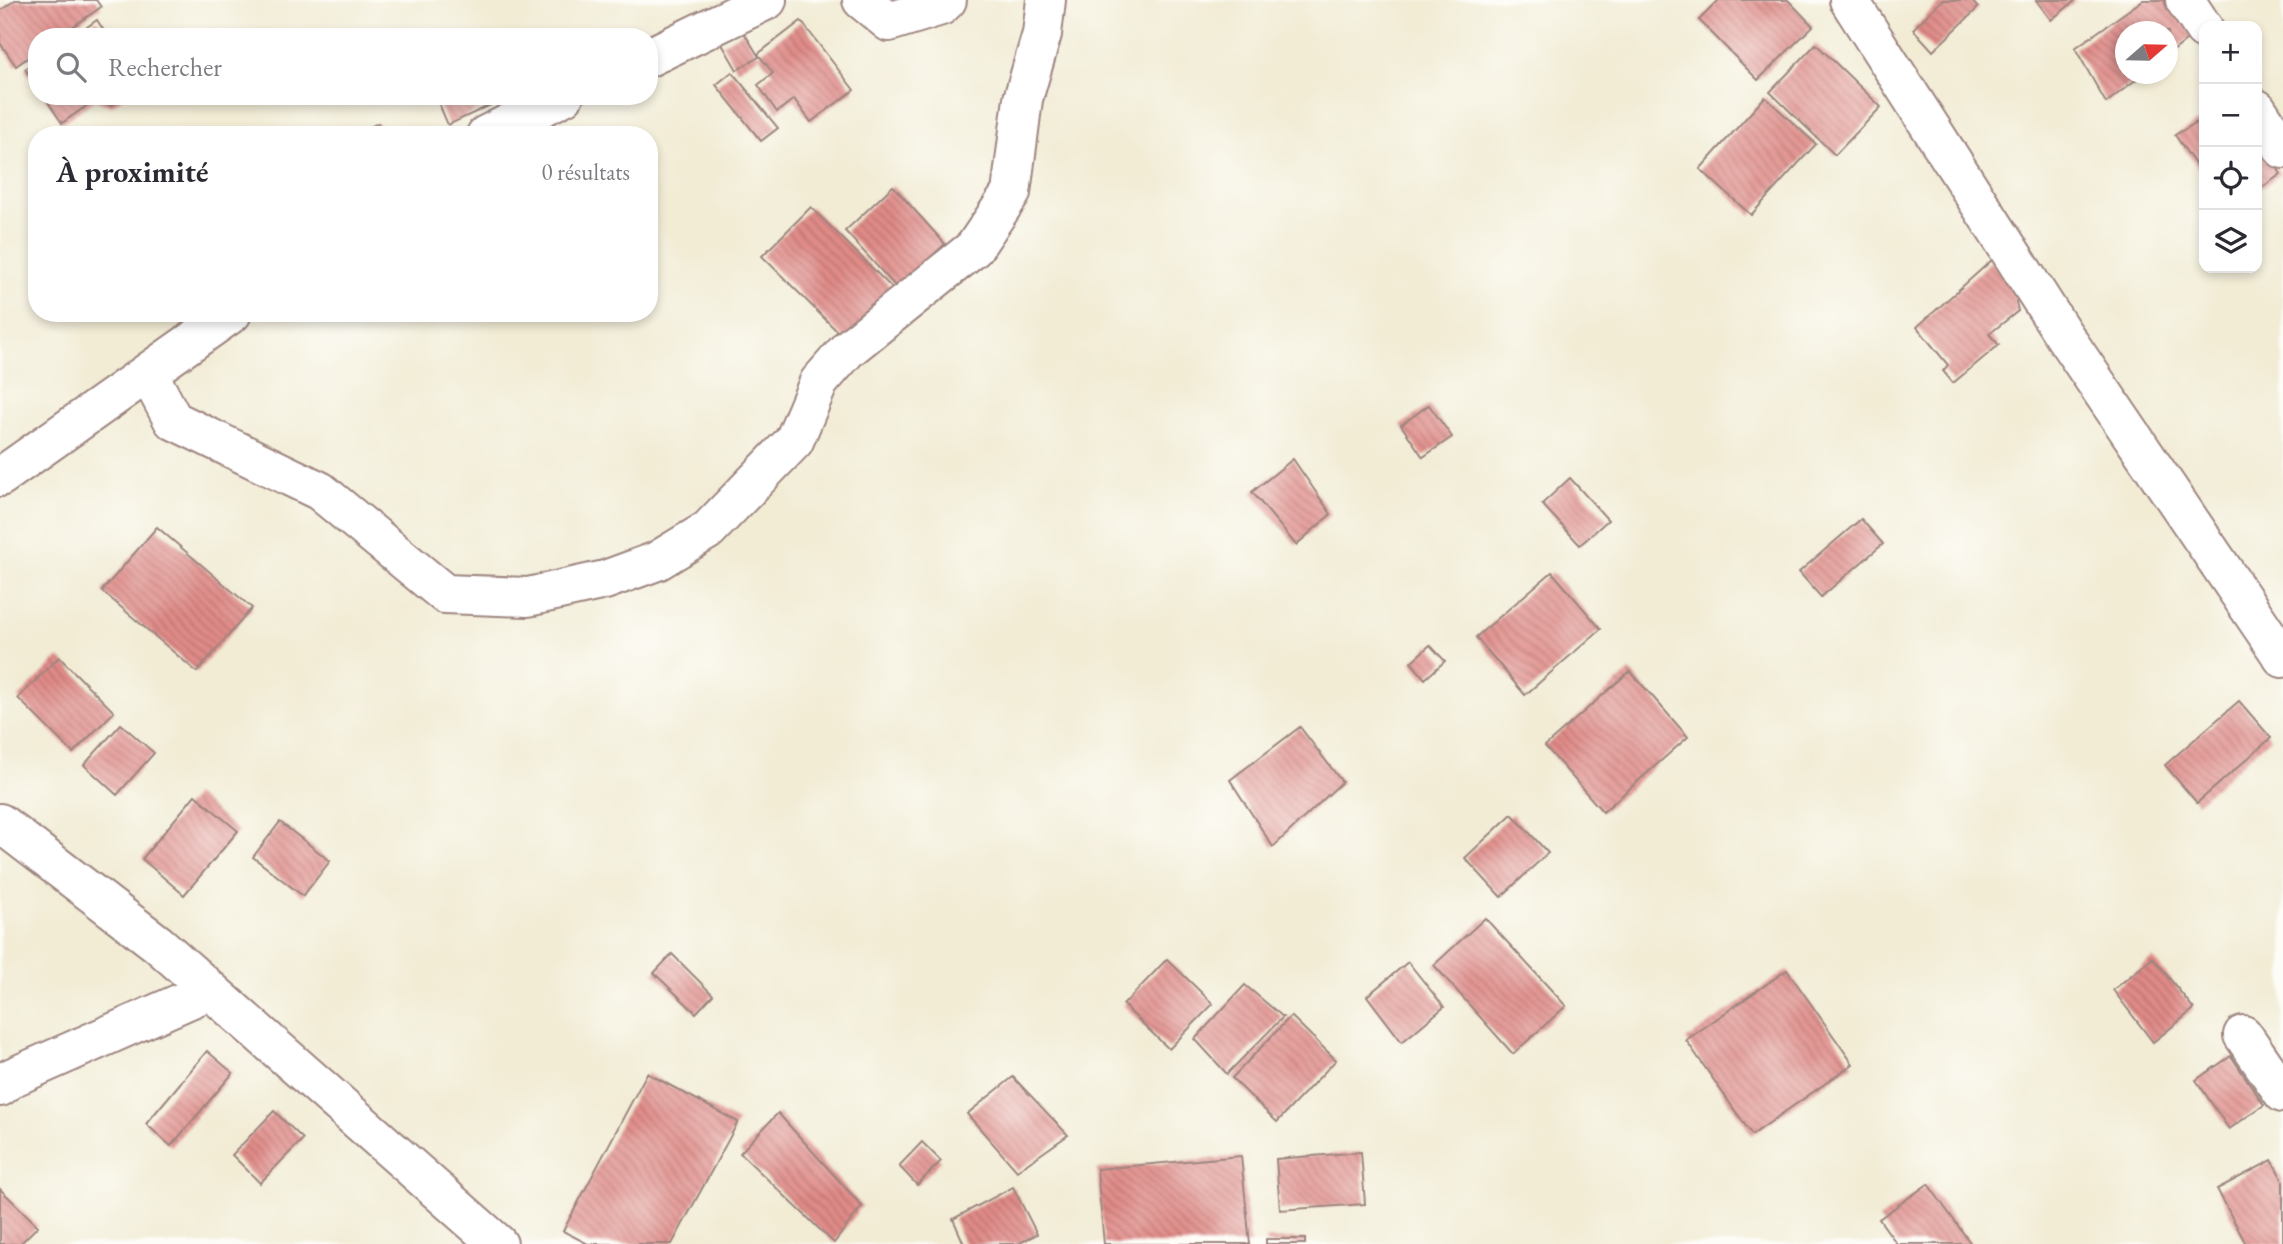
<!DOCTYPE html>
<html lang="fr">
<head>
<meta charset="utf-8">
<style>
  :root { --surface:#fff; --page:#f7f7f7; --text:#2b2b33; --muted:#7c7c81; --line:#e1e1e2 }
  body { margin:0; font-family:"EB Garamond",serif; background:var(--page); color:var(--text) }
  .controls { position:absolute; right:21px; top:21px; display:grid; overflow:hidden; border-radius:14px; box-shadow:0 4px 10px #0003 }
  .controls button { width:63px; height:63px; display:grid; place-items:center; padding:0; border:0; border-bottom:2px solid var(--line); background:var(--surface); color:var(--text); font:35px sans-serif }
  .compass { position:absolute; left:2115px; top:21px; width:63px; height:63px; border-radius:50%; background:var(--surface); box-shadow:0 4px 10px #0003; rotate:70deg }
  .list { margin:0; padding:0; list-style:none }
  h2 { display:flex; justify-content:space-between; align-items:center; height:91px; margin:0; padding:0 28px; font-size:30px }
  h2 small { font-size:23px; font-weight:400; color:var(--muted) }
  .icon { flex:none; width:38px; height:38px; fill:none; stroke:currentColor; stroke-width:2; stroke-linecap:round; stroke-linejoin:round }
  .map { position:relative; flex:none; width:2283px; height:1244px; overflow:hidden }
  .search { position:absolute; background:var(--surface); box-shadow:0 4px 10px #0003; left:28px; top:28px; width:630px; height:77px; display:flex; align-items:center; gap:18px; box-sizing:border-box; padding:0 24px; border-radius:28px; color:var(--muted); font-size:26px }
  .panel { position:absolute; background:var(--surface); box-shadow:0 4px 10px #0003; left:28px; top:126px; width:630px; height:196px; border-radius:28px }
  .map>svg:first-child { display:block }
</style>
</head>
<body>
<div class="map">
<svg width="2283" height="1244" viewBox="0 0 2283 1244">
  <defs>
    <pattern id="building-back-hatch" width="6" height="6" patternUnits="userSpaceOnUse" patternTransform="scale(1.75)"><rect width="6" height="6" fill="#e08b88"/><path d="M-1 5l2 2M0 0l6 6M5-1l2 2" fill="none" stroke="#b8716f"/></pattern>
  </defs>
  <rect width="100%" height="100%" fill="#fdfcf7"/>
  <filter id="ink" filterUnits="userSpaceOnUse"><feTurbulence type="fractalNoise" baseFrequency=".0143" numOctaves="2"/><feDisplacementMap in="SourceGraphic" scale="14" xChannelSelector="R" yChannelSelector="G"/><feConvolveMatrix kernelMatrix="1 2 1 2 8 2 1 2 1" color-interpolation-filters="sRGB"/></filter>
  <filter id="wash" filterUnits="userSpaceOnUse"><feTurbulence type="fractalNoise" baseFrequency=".00686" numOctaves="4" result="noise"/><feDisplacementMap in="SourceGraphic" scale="28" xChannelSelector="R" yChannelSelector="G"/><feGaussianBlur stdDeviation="1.57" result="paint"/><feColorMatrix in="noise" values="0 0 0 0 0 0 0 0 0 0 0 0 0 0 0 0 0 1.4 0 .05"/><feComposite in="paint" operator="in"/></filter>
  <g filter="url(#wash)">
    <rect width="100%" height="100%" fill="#f2ecd5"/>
    <g id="blocks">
      <g fill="url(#building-back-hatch)">
        <path d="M15 0H96L101 7 58 37H37V51L16 66 0 43V11Z"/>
        <path d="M1719 0H1788L1813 26 1758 80 1699 20Z"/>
        <path d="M1942 0H1971L1978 8 1933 51 1913 29Z"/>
        <path d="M2036 0H2076L2051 20Z"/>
        <path d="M2143 0H2168L2195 34 2168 55V32H2126V74H2143L2106 103 2075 48Z"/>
        <path d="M97 20 108 37H73Z"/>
        <path d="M801 21 854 90 811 122 794 99 777 112 758 85 773 73 758 54Z"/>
        <path d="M743 31 759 57 737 70 722 44Z"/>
        <path d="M1816 44 1881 107 1835 155 1770 92Z"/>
        <path d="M37 61V86L25 69Z"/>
        <path d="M732 72 778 128 761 141 716 85Z"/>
        <path d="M44 96H125L111 106 95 100 62 123Z"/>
        <path d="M441 96H510L448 125 437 99Z"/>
        <path d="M1765 97 1816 144 1751 215 1700 169Z"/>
        <path d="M2204 118V177L2175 135Z"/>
        <path d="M378 123 384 135H354Z"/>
        <path d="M2257 136 2281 174 2257 191Z"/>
        <path d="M893 186 945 244 897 288 845 231Z"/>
        <path d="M811 207 895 291 846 340 762 256Z"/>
        <path d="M1992 260 2020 293 2016 302 2018 311 1989 334 1999 345 1953 383 1943 371 1948 365 1917 327Z"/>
        <path d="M1429 405 1452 437 1423 457 1401 425Z"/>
        <path d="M1293 459 1331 514 1296 545 1252 492Z"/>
        <path d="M1570 478 1608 520 1580 545 1542 504Z"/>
        <path d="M1861 519 1883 544 1821 597 1799 572Z"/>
        <path d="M157 527 252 608 197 672 102 591Z"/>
        <path d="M1552 572 1601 629 1525 695 1476 637Z"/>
        <path d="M1430 645 1445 661 1425 679 1411 662Z"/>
        <path d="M59 657 114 712 73 753 18 698Z"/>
        <path d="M1630 671 1688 737 1603 812 1545 746Z"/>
        <path d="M2239 701 2271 738 2197 803 2165 765Z"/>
        <path d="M121 724 154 753 117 795 84 765Z"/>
        <path d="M1300 727 1342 782 1273 847 1230 780Z"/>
        <path d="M195 795 238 831 184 895 142 859Z"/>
        <path d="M1512 814 1548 853 1501 897 1465 858Z"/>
        <path d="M280 822 330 861 303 896 253 857Z"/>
        <path d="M1485 918 1566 1006 1513 1054 1434 965Z"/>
        <path d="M672 954 713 995 696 1013 654 973Z"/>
        <path d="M2153 958 2194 1009 2153 1042 2113 990Z"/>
        <path d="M1167 959 1213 1004 1169 1049 1123 1005Z"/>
        <path d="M1408 962 1444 1007 1402 1042 1367 996Z"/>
        <path d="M1787 970 1853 1064 1752 1135 1686 1040Z"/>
        <path d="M1245 985 1283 1017 1227 1074 1195 1039Z"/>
        <path d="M1291 1016 1336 1060 1277 1122 1232 1078Z"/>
        <path d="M207 1051 233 1073 171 1146 146 1124Z"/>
        <path d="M2231 1056 2264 1105 2229 1129 2196 1080Z"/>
        <path d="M647 1073 738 1122 672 1244H588L563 1231Z"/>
        <path d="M1013 1077 1068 1135 1017 1171 967 1114Z"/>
        <path d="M274 1111 303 1139 260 1183 232 1155Z"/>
        <path d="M778 1113 862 1206 834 1243 740 1153Z"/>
        <path d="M922 1142 941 1161 917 1185 899 1166Z"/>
        <path d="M1361 1152 1365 1204 1280 1210 1276 1159Z"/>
        <path d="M1241 1156 1250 1244H1104L1097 1169Z"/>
        <path d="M2272 1160 2283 1181V1244H2246L2217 1189Z"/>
        <path d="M1928 1184 1971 1244H1897L1879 1219Z"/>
        <path d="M1013 1187 1037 1234 1018 1244H964L953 1219Z"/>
        <path d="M0 1189 38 1226 20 1244H0Z"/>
        <rect x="1266" y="1239" width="39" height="5"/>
      </g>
    </g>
  </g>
  <g filter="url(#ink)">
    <use href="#blocks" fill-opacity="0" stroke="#9e8680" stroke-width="2"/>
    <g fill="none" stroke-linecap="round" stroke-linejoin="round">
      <defs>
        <g id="minor">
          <path d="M862 0 889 22 941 6 947 0"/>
          <path d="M1849 0 2063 334 2283 658"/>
          <path d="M2185 0 2204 29"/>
          <path d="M649 57 767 0"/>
          <path d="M2257 109 2283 149"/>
          <path d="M486 135 564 96"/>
          <path d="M148 373 173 420 320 491 445 594 528 597 605 580 657 561 708 530 794 441 819 382 848 349 974 248 1011 193 1023 99 1042 34 1046 0"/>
          <path d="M0 477 232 313"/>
          <path d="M0 823 158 944 498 1244"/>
          <path d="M2243 1035 2283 1093"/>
          <path d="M0 1087 11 1078 210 990"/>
        </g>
      </defs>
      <use href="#minor" stroke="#9e8680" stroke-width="42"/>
      <use href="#minor" stroke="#fff" stroke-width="38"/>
    </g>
  </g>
</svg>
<div class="controls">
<button>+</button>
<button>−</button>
<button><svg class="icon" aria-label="locate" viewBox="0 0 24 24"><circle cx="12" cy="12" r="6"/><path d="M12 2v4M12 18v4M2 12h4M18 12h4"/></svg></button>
<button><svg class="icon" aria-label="layers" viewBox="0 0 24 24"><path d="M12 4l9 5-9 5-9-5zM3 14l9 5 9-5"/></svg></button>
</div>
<svg class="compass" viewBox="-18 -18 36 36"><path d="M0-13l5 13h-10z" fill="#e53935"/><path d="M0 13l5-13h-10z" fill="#7c7c81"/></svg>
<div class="search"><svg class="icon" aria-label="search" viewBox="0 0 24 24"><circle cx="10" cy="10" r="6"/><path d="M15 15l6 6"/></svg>Rechercher</div>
<section class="panel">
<h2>À proximité<small>0 résultats</small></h2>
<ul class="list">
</ul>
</section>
</div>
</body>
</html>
